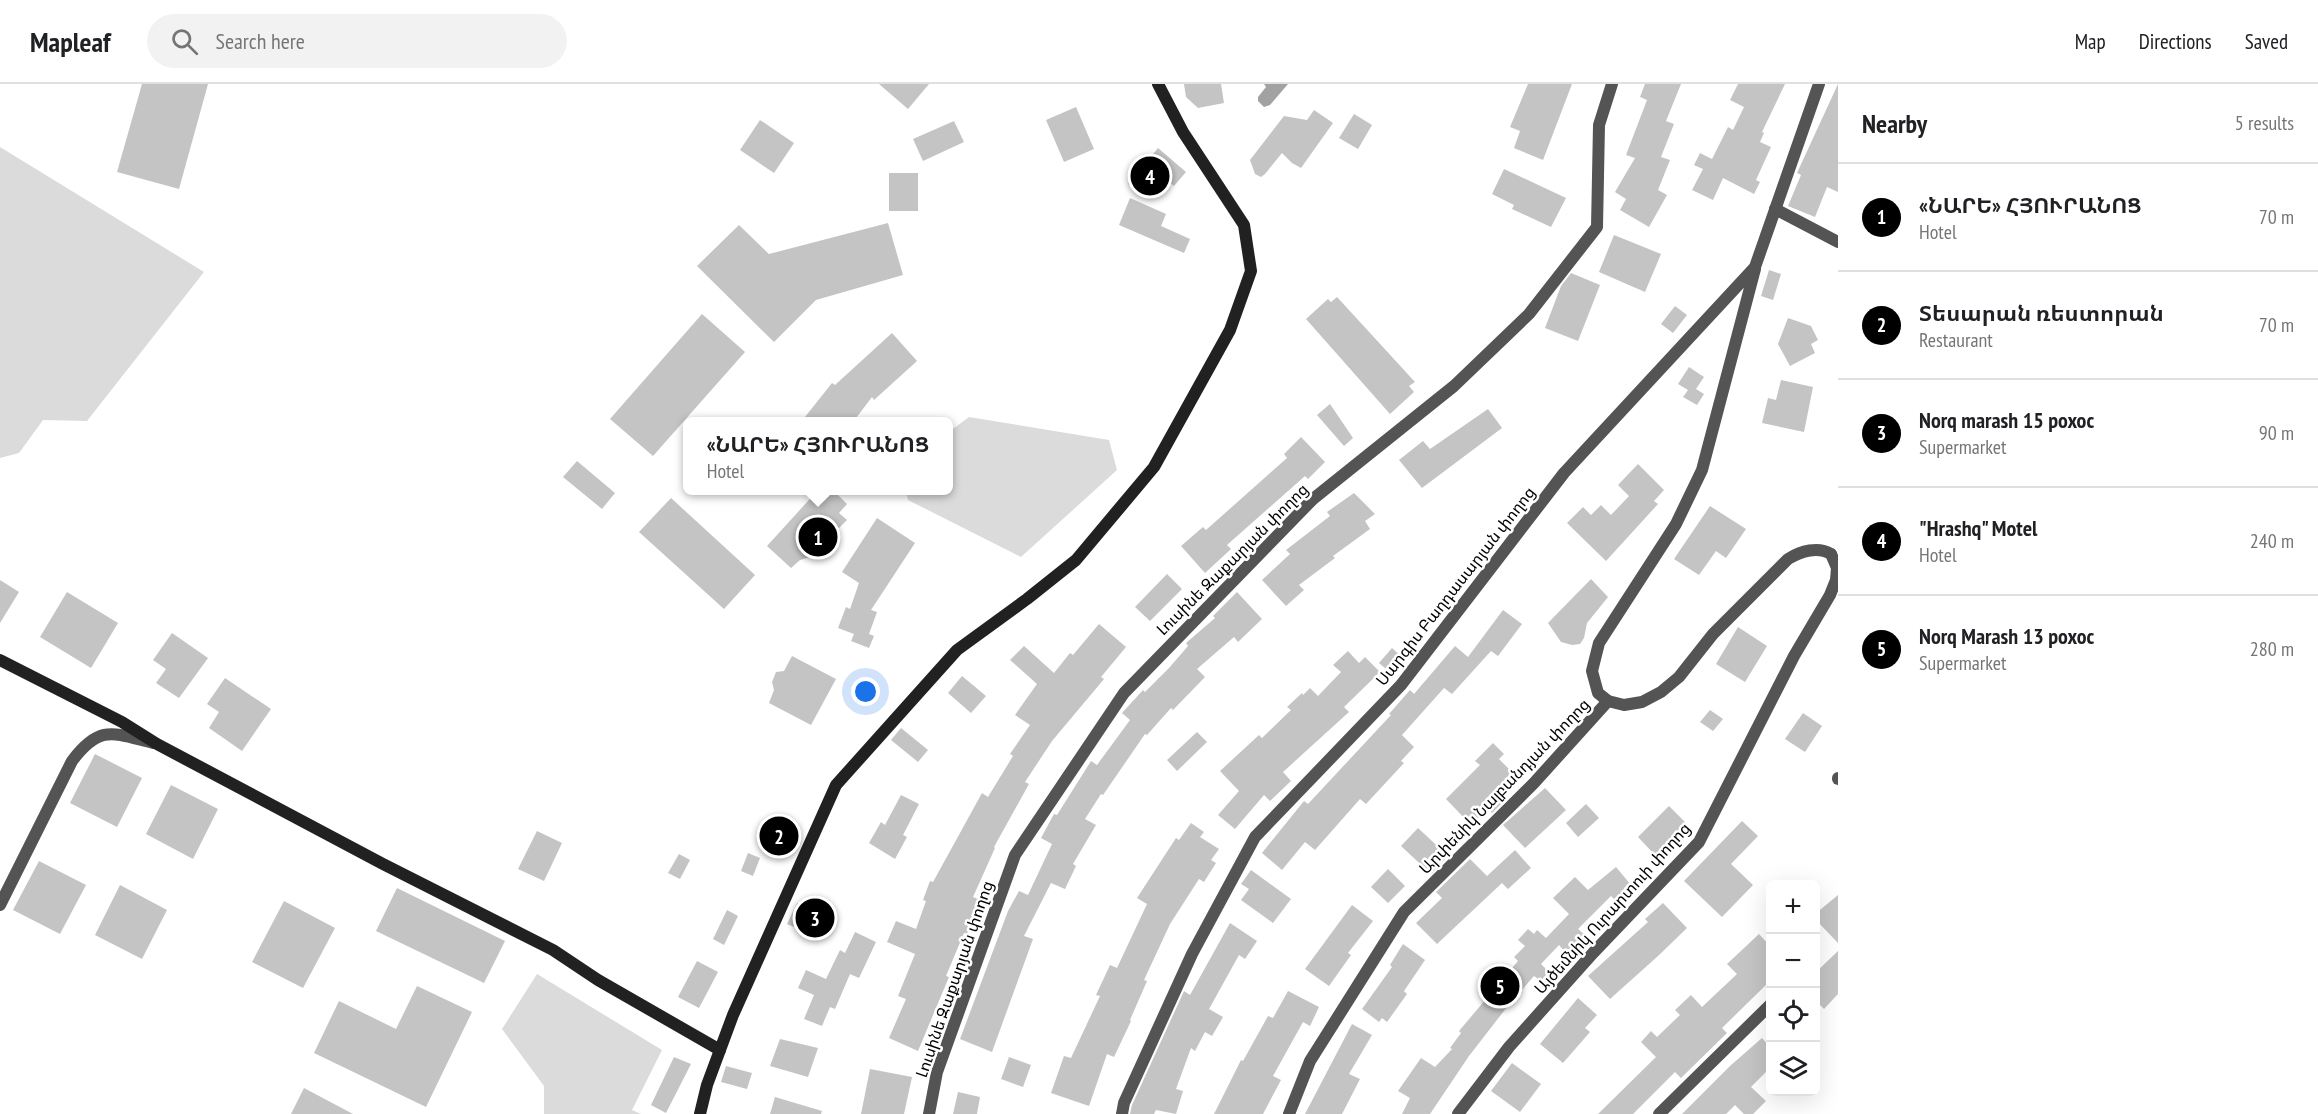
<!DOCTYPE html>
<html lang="en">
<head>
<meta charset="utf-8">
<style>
  :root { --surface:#fff; --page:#f2f2f2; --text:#202124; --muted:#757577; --line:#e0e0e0; --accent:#000 }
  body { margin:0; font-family:"PT Sans Narrow","Noto Sans Armenian",sans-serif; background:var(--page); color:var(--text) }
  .controls { position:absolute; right:18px; bottom:18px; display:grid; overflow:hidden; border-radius:9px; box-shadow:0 6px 24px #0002 }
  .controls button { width:54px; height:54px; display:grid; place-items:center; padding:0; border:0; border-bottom:2px solid var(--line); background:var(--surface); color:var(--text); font:30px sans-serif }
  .you { position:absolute; left:866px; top:608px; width:21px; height:21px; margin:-15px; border:4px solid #fff; border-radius:50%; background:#1a73e8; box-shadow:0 0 0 9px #1a73e833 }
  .badge { display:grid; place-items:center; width:39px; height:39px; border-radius:50%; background:var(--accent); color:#fff; font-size:20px; font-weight:700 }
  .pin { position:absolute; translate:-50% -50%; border:3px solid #fff; box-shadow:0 2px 6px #0006 }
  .popup { position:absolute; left:683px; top:333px; width:270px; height:78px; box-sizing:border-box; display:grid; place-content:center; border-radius:9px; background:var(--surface); filter:drop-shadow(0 2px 4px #0005); font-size:20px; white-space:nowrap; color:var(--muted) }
  .popup b { font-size:22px; color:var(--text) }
  .popup::after { content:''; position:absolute; left:50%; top:100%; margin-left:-12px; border:12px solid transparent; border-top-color:var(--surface) }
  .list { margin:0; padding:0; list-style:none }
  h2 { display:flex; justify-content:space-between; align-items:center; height:78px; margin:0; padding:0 24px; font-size:26px }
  h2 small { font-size:20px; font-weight:400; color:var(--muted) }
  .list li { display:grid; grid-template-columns:39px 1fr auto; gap:18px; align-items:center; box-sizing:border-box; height:108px; padding:0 24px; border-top:2px solid var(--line) }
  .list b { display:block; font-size:22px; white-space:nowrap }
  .list p { margin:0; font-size:20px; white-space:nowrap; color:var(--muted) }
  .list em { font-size:20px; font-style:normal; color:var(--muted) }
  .icon { flex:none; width:33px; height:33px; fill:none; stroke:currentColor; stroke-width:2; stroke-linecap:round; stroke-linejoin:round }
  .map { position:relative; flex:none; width:1838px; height:1030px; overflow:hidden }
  header { display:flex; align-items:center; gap:36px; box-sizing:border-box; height:84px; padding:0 30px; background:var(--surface); border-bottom:2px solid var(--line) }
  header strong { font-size:28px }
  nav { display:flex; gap:33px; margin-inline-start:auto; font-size:21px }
  .search { width:420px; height:54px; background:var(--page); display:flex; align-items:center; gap:15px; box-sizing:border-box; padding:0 21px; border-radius:33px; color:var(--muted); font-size:22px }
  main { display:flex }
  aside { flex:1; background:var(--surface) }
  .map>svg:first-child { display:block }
</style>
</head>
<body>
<header>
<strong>Mapleaf</strong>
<div class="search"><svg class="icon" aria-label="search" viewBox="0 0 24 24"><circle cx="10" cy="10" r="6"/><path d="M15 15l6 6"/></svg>Search here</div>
<nav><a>Map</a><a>Directions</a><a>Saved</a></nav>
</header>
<main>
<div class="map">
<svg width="1838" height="1030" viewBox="0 0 1838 1030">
  <rect width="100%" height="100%" fill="#fff"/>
  <g fill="#dbdbdb">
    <path d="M0 63 204 188 87 337 43 336 19 369 0 374Z"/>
    <path d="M969 333 1109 356 1117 386 1021 473 908 416 906 407 948 406 949 348Z"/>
    <path d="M537 890 662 966 632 1026 641 1030H544V1002L502 945Z"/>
  </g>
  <path fill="#a2a2a2" d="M1264 0H1288L1270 21 1264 23 1258 17V13L1266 3Z"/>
  <g fill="#c4c4c4">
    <path d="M142 0H208L179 105 117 88Z"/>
    <path d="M879 0H929L908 25Z"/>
    <path d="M1184 0H1221L1224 19 1198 24 1186 13Z"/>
    <path d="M1528 0H1572L1543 76 1514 64 1520 47 1510 43Z"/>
    <path d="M1645 0H1681L1666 37 1674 40 1661 73 1670 76 1658 106 1667 111 1649 143 1620 126 1626 115 1615 108 1635 74 1626 71 1647 16 1640 13Z"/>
    <path d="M1738 0H1785L1762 48 1764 49 1760 58 1771 63 1756 96 1760 98 1754 110 1723 94 1713 116 1692 106 1703 85 1694 81 1700 69 1712 75 1728 43 1733 46 1744 23 1730 16Z"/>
    <path d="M1838 0V108L1827 103 1815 133 1788 122 1801 91 1797 89Z"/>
    <path d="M1076 23 1094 65 1064 78 1046 36Z"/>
    <path d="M1314 26 1333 39 1301 84 1292 79 1282 69 1265 90 1261 93 1255 90 1250 76 1284 32 1307 36Z"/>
    <path d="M1354 30 1372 41 1358 65 1339 54Z"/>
    <path d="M760 36 794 59 774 89 740 66Z"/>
    <path d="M954 37 964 58 923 77 913 55Z"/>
    <path d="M1158 64 1186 88 1174 102 1159 90 1142 111 1128 100Z"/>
    <path d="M1504 85 1566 114 1551 143 1512 125 1514 121 1492 110Z"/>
    <rect x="889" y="89" width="29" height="38"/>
    <path d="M1130 114 1166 130 1161 142 1190 155 1184 169 1119 141Z"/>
    <path d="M888 139 903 191 816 216 774 258 697 182 739 141 769 170Z"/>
    <path d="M1614 151 1661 170 1645 208 1599 188Z"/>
    <path d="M1769 186 1781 190 1773 216 1761 212Z"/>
    <path d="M1571 189 1600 201 1578 257 1545 244 1561 202Z"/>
    <path d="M1337 213 1415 298 1409 302 1414 308 1390 330 1306 235 1328 215 1331 218Z"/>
    <path d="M1675 222 1687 231 1673 249 1661 240Z"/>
    <path d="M702 230 745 268 653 372 610 335Z"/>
    <path d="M1788 234 1811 242 1818 256 1811 260 1815 269 1790 282 1778 260Z"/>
    <path d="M892 249 917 277 874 316 872 313 853 338H801L832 299 835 301Z"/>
    <path d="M1689 283 1704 293 1696 305 1704 310 1697 321 1683 313 1688 306 1678 300Z"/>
    <path d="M1781 296 1813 303 1804 348 1762 339 1768 314 1776 316Z"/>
    <path d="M1330 320 1353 354 1344 362 1317 331Z"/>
    <path d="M1488 325 1502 344 1422 404 1399 376 1423 357 1430 365Z"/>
    <path d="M1301 353 1325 378 1308 395 1305 392 1227 461 1231 465 1205 489 1181 462 1203 443 1206 446 1287 374 1284 370Z"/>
    <path d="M577 377 615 409 602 425 563 393Z"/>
    <path d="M1638 380 1664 406 1654 417 1658 420 1606 477 1567 439 1583 423 1591 431 1601 421 1611 431 1629 412 1618 401Z"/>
    <path d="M818 406H833L847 420 839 429 847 436 810 473 800 476 791 484 767 462Z"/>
    <path d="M1354 409 1375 430 1365 437 1370 445 1333 472 1335 474 1299 501 1304 506 1286 522 1262 496 1290 470 1286 466 1330 432 1327 428Z"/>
    <path d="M671 414 755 491 724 525 639 448Z"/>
    <path d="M1710 422 1746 445 1726 474 1716 467 1699 491 1674 475Z"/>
    <path d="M877 434 915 459 871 526 877 528 869 550 874 552 869 564 851 557 854 550 838 544 846 523 850 525 859 499 842 488Z"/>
    <path d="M1167 490 1182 505 1150 537 1135 523Z"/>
    <path d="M1591 495 1608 513 1587 539 1584 554 1580 560 1572 561 1561 558 1548 539Z"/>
    <path d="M0 496 19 508 0 539Z"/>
    <path d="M67 508 118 539 91 584 40 553Z"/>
    <path d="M1237 508 1262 535 1238 558 1234 553 1197 585 1205 593 1173 626 1171 624 1147 651 1145 650 1103 711 1101 710 1085 735 1096 741 1073 780 1076 782 1065 805 1051 799 1024 852 1033 855 992 968 960 955 1008 827 1019 807 1028 811 1052 760 1041 754 1054 730 1057 731 1091 677 1097 681 1130 636 1122 629 1143 606 1145 608 1169 584 1188 562 1186 559 1215 534 1213 532Z"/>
    <path d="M1503 526 1522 540 1498 572 1491 567 1452 610 1444 604 1402 651 1414 663 1401 677 1404 679 1366 720 1360 715 1315 766 1305 758 1282 786 1262 769 1304 717 1308 720 1391 631 1389 630 1410 606 1414 610 1455 562 1468 573Z"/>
    <path d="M1099 540 1126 563 1101 593 1104 595 1052 657 1025 698 1029 700 994 763 995 764 973 813 980 816 967 850 964 849 946 892 949 893 918 967 889 954 906 915 898 912 915 870 887 858 896 837 916 845 926 817 923 816 930 797 933 798 982 709 988 713 1013 672 1010 670 1030 641 1015 631 1037 600 1010 576 1024 562 1054 589 1070 569 1073 571Z"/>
    <path d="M1738 543 1767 562 1745 598 1716 580Z"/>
    <path d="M172 549 208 574 179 614 156 599 166 585 153 576Z"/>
    <path d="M1392 564 1404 575 1391 589 1379 579Z"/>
    <path d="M1348 567 1359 579 1365 573 1380 588 1344 623 1349 628 1283 688 1291 697 1270 717 1264 711 1235 745 1218 731 1239 707 1220 687 1259 651 1262 654 1291 626 1287 623 1302 609 1303 611 1310 604 1318 612 1341 588 1333 581Z"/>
    <path d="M792 572 836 595 811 641 769 619 774 606 772 598 776 588 784 587Z"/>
    <path d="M962 592 986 612 971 629 948 609Z"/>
    <path d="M225 594 271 625 242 667 209 644 219 628 207 620Z"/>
    <path d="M1710 626 1723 635 1713 647 1700 638Z"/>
    <path d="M1803 629 1822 642 1805 668 1785 655Z"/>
    <path d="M901 644 928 666 918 678 891 656Z"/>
    <path d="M1197 648 1207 658 1177 687 1167 676Z"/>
    <path d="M1493 659 1504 670 1499 675 1514 690 1497 707 1506 715 1492 729 1488 724 1471 741 1446 715 1480 681 1475 677Z"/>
    <path d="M95 670 142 694 117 743 70 719Z"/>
    <path d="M171 701 218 725 193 775 146 750Z"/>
    <path d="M1545 704 1566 726 1525 764 1503 741Z"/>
    <path d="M901 711 919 720 903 751 907 753 895 775 869 759 881 738 885 741Z"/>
    <path d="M1586 720 1599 734 1578 753 1566 739Z"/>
    <path d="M1669 722 1687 740 1655 771 1638 753Z"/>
    <path d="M1742 737 1758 752 1731 780 1753 801 1722 833 1684 797Z"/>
    <path d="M1191 739 1204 748 1200 753 1219 765 1211 776 1216 779 1204 798 1199 795 1170 840 1144 896 1147 897 1130 936 1131 937 1114 973 1107 970 1089 1022 1051 1009 1064 972 1071 974 1100 912 1096 911 1110 881 1117 884 1147 820 1137 814 1176 754 1179 756Z"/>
    <path d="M1418 744 1448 772 1431 790 1401 762Z"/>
    <path d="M537 747 562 759 544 797 518 785Z"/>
    <path d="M1515 766 1531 784 1508 805 1502 799 1437 860 1416 839 1442 814 1436 808 1470 775 1487 792Z"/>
    <path d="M748 769 760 774 753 792 741 787Z"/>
    <path d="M679 770 690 776 680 795 668 789Z"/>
    <path d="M39 777 86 801 60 850 13 826Z"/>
    <path d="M1616 783 1631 801 1614 815 1611 812 1578 845 1585 851 1567 870 1559 861 1541 880 1549 888 1541 897 1534 892 1507 923 1469 972 1430 1030H1402L1410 1014 1398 1007 1421 974 1435 983 1452 965 1450 964 1461 949 1459 947 1518 877 1514 873 1525 862 1518 856 1528 845 1534 850 1537 846 1546 854 1569 830 1553 814 1575 793 1588 806Z"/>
    <path d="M1388 785 1405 802 1388 819 1371 803Z"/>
    <path d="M1251 786 1291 815 1273 839 1241 816 1249 805 1241 800Z"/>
    <path d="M120 801 167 826 142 875 95 851Z"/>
    <path d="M397 804 505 857 484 899 376 847Z"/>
    <path d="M1838 811V859L1815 835V830Z"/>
    <path d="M284 817 335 844 303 904 252 878Z"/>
    <path d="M797 819 811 826 801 846 787 840Z"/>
    <path d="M1663 819 1687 844 1658 872 1610 915 1588 892 1648 838 1645 835Z"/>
    <path d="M1352 821 1373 837 1348 869 1351 871 1329 902 1305 885Z"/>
    <path d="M727 826 738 832 724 861 713 855Z"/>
    <path d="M1230 839 1257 857 1245 875 1239 871 1209 925 1223 933 1212 952 1205 948 1195 967 1191 964 1176 1005 1183 1007 1176 1030 1156 1026 1154 1030H1130L1132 1021 1184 907 1190 911Z"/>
    <path d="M855 848 876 858 859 894 850 890 835 925 830 923 822 942 804 935 814 911 798 904 806 886 826 895 840 866 845 869Z"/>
    <path d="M1759 850 1770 862V897L1722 944 1727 949 1681 994 1675 988 1633 1030H1598L1656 973 1641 958 1651 947 1657 953 1680 931 1675 926 1691 911 1702 923 1737 890 1727 880Z"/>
    <path d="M1403 860 1425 876 1404 907 1407 910 1387 938 1382 934 1379 938 1362 925 1392 883 1390 881Z"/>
    <path d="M1838 867V910L1824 925 1815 916V889Z"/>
    <path d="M697 877 718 888 699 924 678 913Z"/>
    <path d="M417 902 472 928 426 1023 314 969 339 917 396 945Z"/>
    <path d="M1288 907 1319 923 1310 942 1303 938 1273 992 1281 996 1263 1030H1214L1241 976 1243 977 1268 932 1273 934Z"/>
    <path d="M1578 914 1597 931 1585 944 1590 948 1563 979 1540 960Z"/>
    <path d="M1352 940 1372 951 1349 990 1360 995 1342 1030H1305Z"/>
    <path d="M1762 954 1770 963V984L1751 1003 1766 1017 1753 1030H1744L1735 1021 1726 1030H1682L1730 982Z"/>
    <path d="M780 955 818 964 808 993 770 982Z"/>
    <path d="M674 973 691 980 666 1029 651 1021Z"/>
    <path d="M1009 973 1031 981 1023 1003 1001 995Z"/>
    <path d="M1512 979 1541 1000 1520 1028 1491 1007Z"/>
    <path d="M726 982 752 989 747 1005 721 998Z"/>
    <path d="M870 985 912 993 904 1030H861Z"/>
    <path d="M304 1004 353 1030H291Z"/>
    <path d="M958 1008 980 1013 977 1030H953Z"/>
    <path d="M775 1013 822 1027 821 1030H770Z"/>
  </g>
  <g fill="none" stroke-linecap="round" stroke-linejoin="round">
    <g stroke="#545454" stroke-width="12">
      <path d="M1775 125 1838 158"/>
      <path d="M1755 185 1702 386 1676 440 1599 559 1592 587 1598 609 1608 617 1624 621 1642 618 1661 608 1679 593 1713 550 1788 475C1801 467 1818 462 1831 470"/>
      <path d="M1838 695V694"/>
      <path d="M0 821 72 677C100 640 113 649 153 659"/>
      <path d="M929 1030 937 988 1015 771 1124 609 1313 415 1454 302 1529 230 1597 143 1599 41 1612 0"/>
      <path d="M1122 1030 1124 1019 1192 870 1255 753 1401 601 1564 389 1755 183 1819 0"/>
      <path d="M1289 1030 1310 977 1404 828 1534 699 1608 617"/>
      <path d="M1458 1030 1509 963 1593 869 1699 758 1794 572 1830 511 1836 496 1837 484 1831 470"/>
      <path d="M1659 1030 1770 921"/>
    </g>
    <g stroke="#212121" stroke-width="12">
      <path d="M0 576 122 638 157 660 383 780 553 866 598 896 720 966"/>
      <path d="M700 1030 707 1001 733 931 836 701 957 566 1027 515 1076 476 1154 383 1230 246 1251 187 1244 141 1183 48 1158 0"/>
    </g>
  </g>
  <g text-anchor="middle" stroke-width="5" stroke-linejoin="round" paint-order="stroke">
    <g font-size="16" fill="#000" stroke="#fff">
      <text transform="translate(1232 475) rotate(-45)" y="6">Լուսինե Զաքարյան փողոց</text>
      <text transform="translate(1455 502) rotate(-52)" y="6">Սարգիս Բաղդասարյան փողոց</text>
      <text transform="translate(1504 702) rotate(-46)" y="6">Արփենիկ Նալբանդյան փողոց</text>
      <text transform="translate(1612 824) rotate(-48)" y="6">Այծեմնիկ Ուրարտուի փողոց</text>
      <text transform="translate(954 895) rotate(-71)" y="6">Լուսինե Զաքարյան փողոց</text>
    </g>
  </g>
</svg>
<div class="controls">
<button>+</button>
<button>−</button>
<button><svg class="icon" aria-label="locate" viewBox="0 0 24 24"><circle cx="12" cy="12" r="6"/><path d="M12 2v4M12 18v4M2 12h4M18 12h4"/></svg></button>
<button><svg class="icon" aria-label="layers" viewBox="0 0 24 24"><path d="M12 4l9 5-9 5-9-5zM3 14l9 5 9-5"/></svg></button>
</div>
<div class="you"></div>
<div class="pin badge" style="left:818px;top:453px">1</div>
<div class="popup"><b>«ՆԱՐԵ» ՀՅՈՒՐԱՆՈՑ</b>Hotel</div>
<div class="pin badge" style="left:779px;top:752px">2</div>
<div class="pin badge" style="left:815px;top:834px">3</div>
<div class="pin badge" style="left:1150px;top:92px">4</div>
<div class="pin badge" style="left:1500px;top:902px">5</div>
</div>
<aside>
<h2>Nearby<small>5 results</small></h2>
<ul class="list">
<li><span class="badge">1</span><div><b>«ՆԱՐԵ» ՀՅՈՒՐԱՆՈՑ</b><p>Hotel</p></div><em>70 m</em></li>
<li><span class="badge">2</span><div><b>Տեսարան ռեստորան</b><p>Restaurant</p></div><em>70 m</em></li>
<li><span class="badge">3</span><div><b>Norq marash 15 poxoc</b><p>Supermarket</p></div><em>90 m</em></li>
<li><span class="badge">4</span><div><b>&quot;Hrashq&quot; Motel</b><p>Hotel</p></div><em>240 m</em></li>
<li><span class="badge">5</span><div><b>Norq Marash 13 poxoc</b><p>Supermarket</p></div><em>280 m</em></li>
</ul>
</aside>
</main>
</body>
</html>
